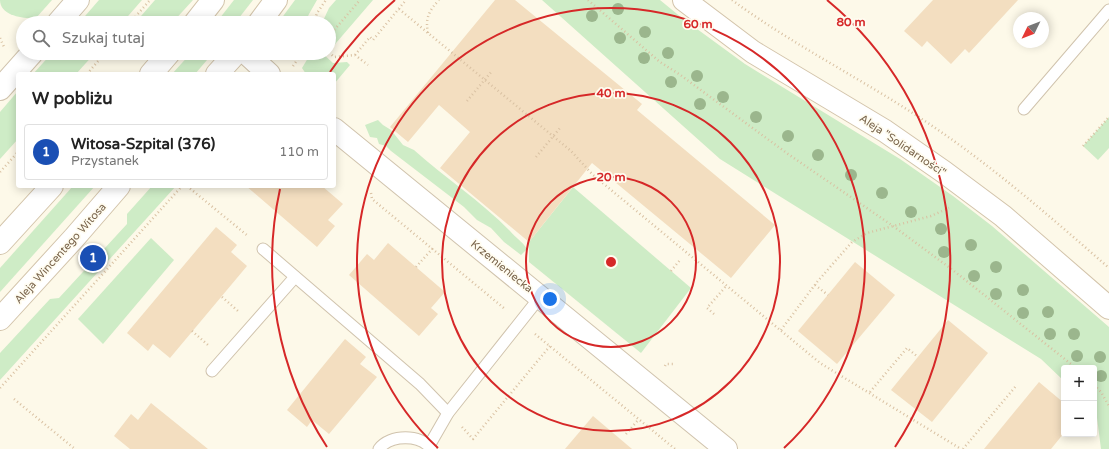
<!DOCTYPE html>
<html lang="pl">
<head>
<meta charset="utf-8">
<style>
  :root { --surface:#fff; --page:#f2f2f2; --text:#222; --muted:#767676; --line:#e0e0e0; --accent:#7b5235 }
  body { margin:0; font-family:"Varela Round",sans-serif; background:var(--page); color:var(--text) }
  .controls { position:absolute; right:12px; bottom:12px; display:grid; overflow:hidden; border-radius:4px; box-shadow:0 2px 10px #0003 }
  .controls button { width:36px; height:36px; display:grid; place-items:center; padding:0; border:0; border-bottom:1px solid var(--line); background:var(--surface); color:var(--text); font:20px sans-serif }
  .compass { position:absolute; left:1013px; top:12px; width:36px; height:36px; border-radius:50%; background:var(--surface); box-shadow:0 2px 10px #0003; rotate:227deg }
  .you { position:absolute; left:550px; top:299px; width:14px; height:14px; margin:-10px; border:3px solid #fff; border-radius:50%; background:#1a73e8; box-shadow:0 0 0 6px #1a73e833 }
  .badge { display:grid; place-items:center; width:26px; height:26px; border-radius:50%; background:var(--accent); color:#fff; font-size:13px; font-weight:700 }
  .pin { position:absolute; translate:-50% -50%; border:2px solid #fff; box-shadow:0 1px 4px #0006 }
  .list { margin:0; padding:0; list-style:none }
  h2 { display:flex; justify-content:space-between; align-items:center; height:52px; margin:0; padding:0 16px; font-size:17px }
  h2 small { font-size:13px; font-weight:400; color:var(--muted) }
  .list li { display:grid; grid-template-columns:26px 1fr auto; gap:12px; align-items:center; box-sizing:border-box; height:56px; margin:0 8px 8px; padding:0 8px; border:1px solid var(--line); border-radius:4px }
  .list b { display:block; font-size:15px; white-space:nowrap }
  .list p { margin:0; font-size:13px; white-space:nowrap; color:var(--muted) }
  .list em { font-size:13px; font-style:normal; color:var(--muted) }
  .icon { flex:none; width:22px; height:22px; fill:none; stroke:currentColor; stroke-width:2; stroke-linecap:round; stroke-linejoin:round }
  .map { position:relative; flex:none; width:1109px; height:449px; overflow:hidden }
  .search { position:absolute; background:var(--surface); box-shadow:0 2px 10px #0003; left:16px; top:16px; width:320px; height:44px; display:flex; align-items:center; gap:10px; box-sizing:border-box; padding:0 14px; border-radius:22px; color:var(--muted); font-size:15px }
  .panel { position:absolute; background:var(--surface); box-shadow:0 2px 10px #0003; left:16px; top:72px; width:320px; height:116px; border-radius:4px }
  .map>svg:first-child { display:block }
</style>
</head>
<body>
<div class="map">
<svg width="1109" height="449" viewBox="0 0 1109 449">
  <rect width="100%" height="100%" fill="#fdf9e9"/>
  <g fill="#ceecc6">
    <path d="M0 0H52L36 18C24 19 0 16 0 0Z"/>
    <path d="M99 0H142L122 23H79Z"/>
    <path d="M155 0H193L172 23H135Z"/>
    <path d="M234 0H253L235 23H216Z"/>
    <path d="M295 0H317L309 14 305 23H278Z"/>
    <path d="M336 0H373L330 50 329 48V23H322L329 8Z"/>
    <path d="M542 0H660L682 18 745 64 900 159 953 196 992 226 1109 327V449H1101L1096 410 1094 409V368H1064V381L1041 359 720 159Z"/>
    <path d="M52 53H95L76 74H33Z"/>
    <path d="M191 53H213L195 74H172Z"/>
    <path d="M311 53H322L333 63 347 62 350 65 334 84V74H306L302 68Z"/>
    <path d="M18 91V139L0 159V112Z"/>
    <path d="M1109 117V148L1098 160 1083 146Z"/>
    <path d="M378 120 383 125 391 130 403 145 414 150C445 178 481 201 510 231 516 238 522 241 527 249L521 255 504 242 491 228 477 220 464 207 391 151 386 146 379 144 377 138 370 137 365 125Z"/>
    <path d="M73 186H95L0 292V268Z"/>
    <path d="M152 186H176L0 380V353L50 299 59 298 127 224V214Z"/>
    <path d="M573 187 691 288 641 353 529 262V242Z"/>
    <path d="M151 238 174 260 103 344 78 319Z"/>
  </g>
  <g fill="#f3dec0">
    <path d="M495 0H515L642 104 637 110 775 225 731 278 592 163 529 242 440 168 470 132 439 105 408 142 390 127Z"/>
    <path d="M933 0H1018L969 53 965 49 951 64 927 41 922 47 904 31Z"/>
    <path d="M246 186H322L343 204 328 220 335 226 317 247Z"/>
    <path d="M216 227 237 245 231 252 247 266 170 358 153 344 148 351 127 333Z"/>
    <path d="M388 243 445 292 431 308 438 314 419 336 349 275 367 254 374 260Z"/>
    <path d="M855 262 895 295 837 364 798 331Z"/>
    <path d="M948 320 988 353 932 422 891 390Z"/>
    <path d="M345 339 366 357 360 364 377 377 329 434 312 420 307 427 287 410Z"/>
    <path d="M1039 382 1064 403V433L1051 449H984Z"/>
    <path d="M151 403 208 449H130L114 436 131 414 138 420Z"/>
    <path d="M593 416 632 449H565Z"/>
  </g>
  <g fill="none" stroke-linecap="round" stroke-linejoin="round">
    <defs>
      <g id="lane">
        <path d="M1024 109 1109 10"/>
        <path d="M263 249 420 384 448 413"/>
        <path d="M212 371 295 277"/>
        <path d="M429 446 448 413 540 297"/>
        <path d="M379 449C390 434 421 434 431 449"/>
      </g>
      <g id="street">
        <path d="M58 23 78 0"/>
        <path d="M246 53 269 74"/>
        <path d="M0 89 32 53"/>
        <path d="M334 129 726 449"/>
      </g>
      <g id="secondary">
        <path d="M684 0 753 52 885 131 944 172 1003 216 1109 308"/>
        <path d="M195 23 213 0"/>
        <path d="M259 23 276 0"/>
        <path d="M151 74 169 53"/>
        <path d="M217 74 236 53"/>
        <path d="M0 243 52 186"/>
        <path d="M0 319 74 238 119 186"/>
      </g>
    </defs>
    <use href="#lane" stroke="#d0c3ad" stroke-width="13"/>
    <use href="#street" stroke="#d0c3ad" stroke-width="24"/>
    <use href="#secondary" stroke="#d3c4ab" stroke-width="24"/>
    <g stroke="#d9c1a2" stroke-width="2.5" stroke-dasharray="1 3" stroke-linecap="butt">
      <path d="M588 0 660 62 679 74 788 154 893 226 954 271 1076 368"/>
      <path d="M732 0C789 42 852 74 911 112 982 157 1046 213 1109 268"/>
      <path d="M399 9 571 151 593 175 820 363 961 449"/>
      <path d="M130 23 150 0"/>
      <path d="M314 23 317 13 326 0"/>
      <path d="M428 33C425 18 429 11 439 0"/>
      <path d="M329 36 360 0"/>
      <path d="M0 38 4 47"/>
      <path d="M329 52 334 57 355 55 368 65"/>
      <path d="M355 55 370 37 373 40 406 0"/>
      <path d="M293 66 302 53"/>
      <path d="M87 74 105 53"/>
      <path d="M467 101 492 71"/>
      <path d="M1083 146 1109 117"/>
      <path d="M536 157 560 128"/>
      <path d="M0 172 18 152"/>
      <path d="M187 186 248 236"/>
      <path d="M371 193 372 199 505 309"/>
      <path d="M416 267 433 248"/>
      <path d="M671 271 680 260"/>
      <path d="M815 285 828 295"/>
      <path d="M222 297 238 311"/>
      <path d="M714 314 707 308 727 285"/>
      <path d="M781 330 817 282 852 242 867 233 931 216 949 208"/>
      <path d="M192 331 208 345"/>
      <path d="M535 334 675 449"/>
      <path d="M665 366 666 364H673"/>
      <path d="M1094 385 1101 392 1109 406"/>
      <path d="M0 388 182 186"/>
      <path d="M870 392 907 348 918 357"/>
      <path d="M14 399 75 449"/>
      <path d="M462 427 473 439 550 346"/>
      <path d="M626 434 639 419"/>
      <path d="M963 449 1016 386"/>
    </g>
    <use href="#lane" stroke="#fff" stroke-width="11"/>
    <use href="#street" stroke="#fff" stroke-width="22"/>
    <use href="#secondary" stroke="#fff" stroke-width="22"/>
  </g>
  <g fill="#9bb68d">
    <circle cx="618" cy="9" r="6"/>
    <circle cx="592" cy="16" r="6"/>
    <circle cx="645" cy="32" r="6"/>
    <circle cx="620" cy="38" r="6"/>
    <circle cx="668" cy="53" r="6"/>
    <circle cx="644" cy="58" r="6"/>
    <circle cx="697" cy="76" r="6"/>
    <circle cx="671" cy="82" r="6"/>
    <circle cx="723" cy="97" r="6"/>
    <circle cx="700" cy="104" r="6"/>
    <circle cx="756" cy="117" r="6"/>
    <circle cx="788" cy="136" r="6"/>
    <circle cx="818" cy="155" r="6"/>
    <circle cx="851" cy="175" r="6"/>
    <circle cx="882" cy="193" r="6"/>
    <circle cx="911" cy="212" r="6"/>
    <circle cx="941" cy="229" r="6"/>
    <circle cx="971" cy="245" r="6"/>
    <circle cx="944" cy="252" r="6"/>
    <circle cx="996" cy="267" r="6"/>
    <circle cx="974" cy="276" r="6"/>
    <circle cx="1023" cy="290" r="6"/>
    <circle cx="996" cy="294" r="6"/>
    <circle cx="1048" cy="312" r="6"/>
    <circle cx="1023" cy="313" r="6"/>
    <circle cx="1050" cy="334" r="6"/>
    <circle cx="1074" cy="334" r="6"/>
    <circle cx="1077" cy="356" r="6"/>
    <circle cx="1100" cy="357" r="6"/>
    <circle cx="1101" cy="376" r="6"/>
  </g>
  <g fill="none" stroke="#d62828" stroke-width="2">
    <circle cx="611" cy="262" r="85"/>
    <circle cx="611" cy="262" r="169"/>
    <path d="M438 448A254 254 0 1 1 784 448"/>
    <path d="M327 447A339 339 0 0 1 280 189M330 72A339 339 0 0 1 395 0M827 0A339 339 0 0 1 895 447"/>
  </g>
  <g text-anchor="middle" stroke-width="3.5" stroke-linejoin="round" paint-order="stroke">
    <g font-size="11" fill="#79644b" stroke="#fffcf0">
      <text transform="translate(903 145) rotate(34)" y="4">Aleja "Solidarności"</text>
      <text transform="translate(60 253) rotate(-48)" y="4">Aleja Wincentego Witosa</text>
      <text transform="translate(502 266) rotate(39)" y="4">Krzemieniecka</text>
    </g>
  </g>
  <circle cx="611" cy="262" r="6" fill="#d62828" stroke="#fffcf0" stroke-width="2"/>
  <g font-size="12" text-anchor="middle" font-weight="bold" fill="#d62828" stroke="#fffcf0" stroke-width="3.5" stroke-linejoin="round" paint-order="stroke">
    <text x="851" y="26">80 m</text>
    <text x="698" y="28">60 m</text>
    <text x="611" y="97">40 m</text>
    <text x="611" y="181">20 m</text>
  </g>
</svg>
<div class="controls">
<button>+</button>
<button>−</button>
</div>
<svg class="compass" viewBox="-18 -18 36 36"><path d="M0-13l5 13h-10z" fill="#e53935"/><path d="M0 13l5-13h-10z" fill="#767676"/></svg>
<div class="you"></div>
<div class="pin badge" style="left:93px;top:258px;background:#1a4fb4">1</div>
<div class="search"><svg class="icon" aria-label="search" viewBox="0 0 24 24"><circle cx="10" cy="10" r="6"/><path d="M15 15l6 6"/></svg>Szukaj tutaj</div>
<section class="panel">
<h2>W pobliżu<small></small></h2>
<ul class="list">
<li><span class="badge" style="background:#1a4fb4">1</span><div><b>Witosa-Szpital (376)</b><p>Przystanek</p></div><em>110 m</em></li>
</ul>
</section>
</div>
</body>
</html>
